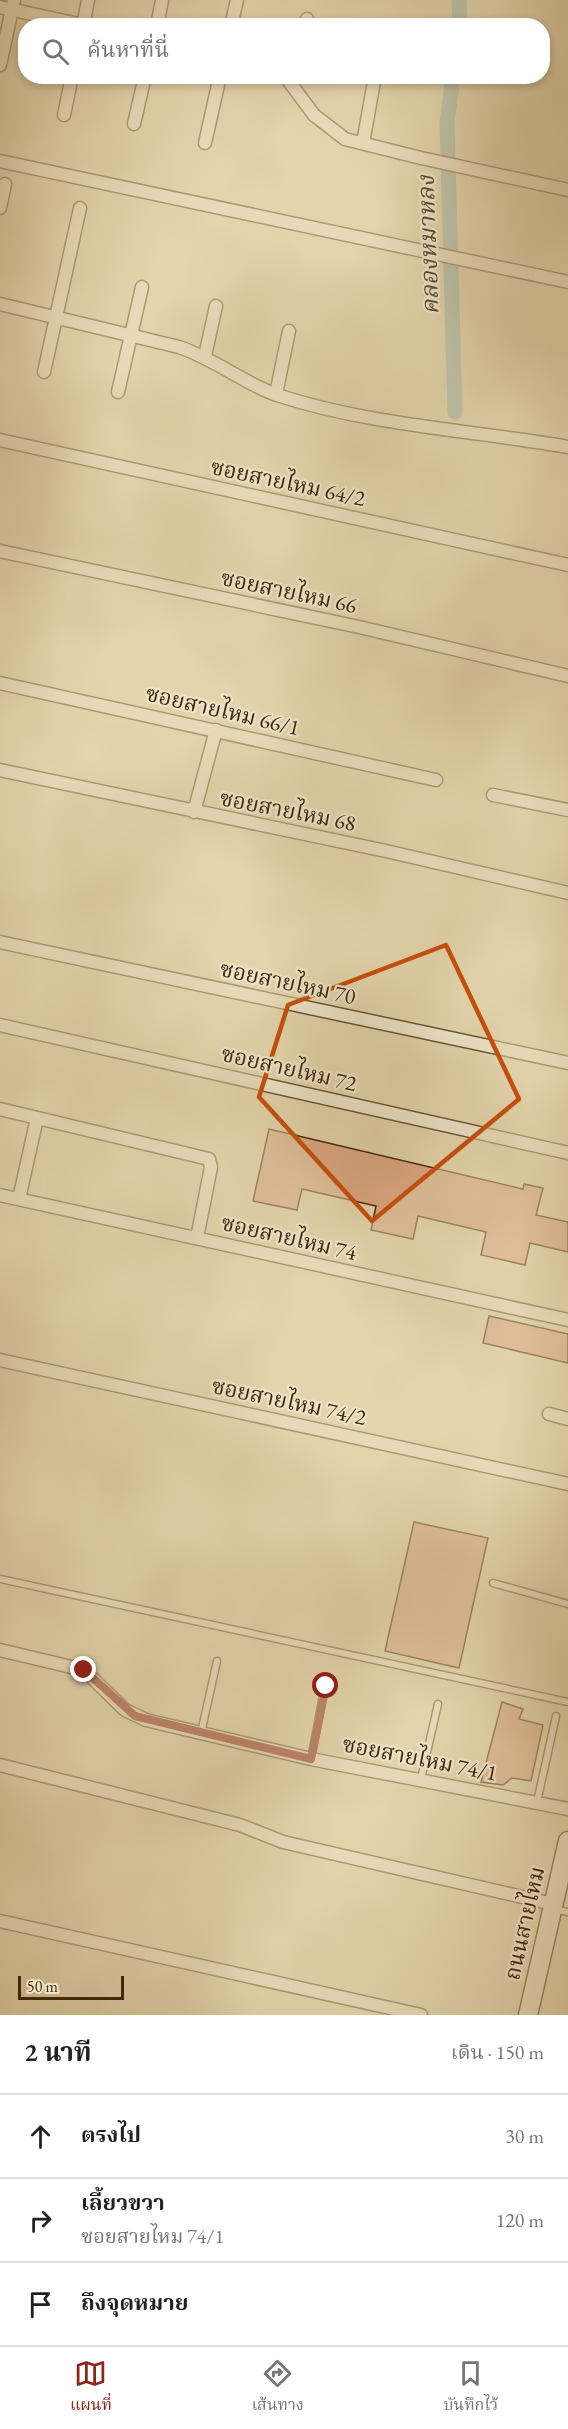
<!DOCTYPE html>
<html lang="th">
<head>
<meta charset="utf-8">
<style>
  :root { --surface:#fff; --page:#f6f6f6; --text:#202124; --muted:#757577; --line:#e0e0e0; --accent:#8f2418 }
  body { margin:0; font-family:"EB Garamond","Noto Serif Thai",serif; background:var(--page); color:var(--text) }
  .scale { position:absolute; left:18px; bottom:15px; width:106px; box-sizing:border-box; padding-left:6px; border:3px solid #44280a; border-top:0; font-size:16px; line-height:21px; white-space:nowrap; color:#44280a; -webkit-text-stroke:4px #ede3c8; paint-order:stroke }
  .stop { position:absolute; width:18px; height:18px; margin:-14px; border:4px solid #8f2418; border-radius:50%; background:#fff }
  .stop.end { background:#8f2418; border-color:#fff; box-shadow:0 2px 6px #0008 }
  .list { margin:0; padding:0; list-style:none }
  h2 { display:flex; justify-content:space-between; align-items:center; height:78px; margin:0; padding:0 24px; font-size:26px }
  h2 small { font-size:20px; font-weight:400; color:var(--muted) }
  .list li { display:grid; grid-template-columns:39px 1fr auto; gap:18px; align-items:center; box-sizing:border-box; height:84px; padding:0 24px; border-top:2px solid var(--line) }
  .list b { display:block; font-size:22px; white-space:nowrap }
  .list p { margin:0; font-size:20px; white-space:nowrap; color:var(--muted) }
  .list em { font-size:20px; font-style:normal; color:var(--muted) }
  .icon { flex:none; width:33px; height:33px; fill:none; stroke:currentColor; stroke-width:2; stroke-linecap:round; stroke-linejoin:round }
  .map { position:relative; flex:none; width:568px; height:2015px; overflow:hidden }
  .search { position:absolute; background:var(--surface); box-shadow:0 3px 9px #0003; left:18px; right:18px; top:18px; height:66px; display:flex; align-items:center; gap:15px; box-sizing:border-box; padding:0 21px; border-radius:24px; color:var(--muted); font-size:22px }
  .sheet { height:330px; background:var(--surface) }
  nav { display:flex; justify-content:space-around; align-items:center; box-sizing:border-box; height:84px; border-top:2px solid var(--line); background:var(--surface); font-size:16px; color:var(--muted) }
  nav a { display:grid; justify-items:center; gap:3px }
  nav .on { color:var(--accent) }
  .map>svg:first-child { display:block }
</style>
</head>
<body>
<div class="map">
<svg width="568" height="2015" viewBox="0 0 568 2015">
  <rect width="100%" height="100%" fill="#e3d4ab"/>
  <filter id="stains"><feTurbulence type="fractalNoise" baseFrequency=".00333" numOctaves="4"/><feColorMatrix values="0 0 0 0 .2 0 0 0 0 .09 0 0 0 0 .02 0 0 0 .5 -.17"/></filter>
  <radialGradient id="worn" r=".72"><stop offset=".6" stop-color="#630" stop-opacity="0"/><stop offset="1" stop-color="#630" stop-opacity=".3"/></radialGradient>
  <g fill="none" stroke-linecap="round" stroke-linejoin="round">
    <g stroke="#96b7af" stroke-width="15">
      <path d="M459 0 460 26"/>
      <path d="M453 76 447 123 455 412"/>
    </g>
  </g>
  <g fill="#dba683" stroke="#44280a" stroke-width="1.5">
    <path d="M269 1129 523 1189 524 1184 543 1188 536 1215 568 1222V1252L530 1243 525 1265 481 1255 486 1232 418 1216 413 1239 371 1230 376 1206 302 1189 297 1210 253 1201Z"/>
    <path d="M489 1316 568 1334V1363L483 1343Z"/>
    <path d="M414 1522 488 1538 459 1668 385 1651Z"/>
    <path d="M502 1702 523 1709 519 1719 543 1725 531 1781 512 1778 503 1785 481 1782Z"/>
  </g>
  <g fill="none" stroke-linecap="round" stroke-linejoin="round">
    <defs>
      <g id="lane">
        <path d="M0 1579 568 1702"/>
        <path d="M493 1583 568 1604"/>
        <path d="M201 1733 217 1661"/>
        <path d="M311 1759 325 1686"/>
        <path d="M421 1779 438 1704"/>
        <path d="M537 1802 556 1716"/>
        <path d="M554 1909 568 1912"/>
      </g>
      <g id="street">
        <path d="M0 7 88 26"/>
        <path d="M83 26 88 0"/>
        <path d="M157 26 162 0"/>
        <path d="M231 26 237 0"/>
        <path d="M305 26 307 19"/>
        <path d="M0 65 14 0"/>
        <path d="M285 76 314 115 345 139 421 158 568 190"/>
        <path d="M64 115 72 76"/>
        <path d="M134 124 145 76"/>
        <path d="M205 143 220 76"/>
        <path d="M363 143 375 76"/>
        <path d="M0 161 568 282"/>
        <path d="M0 208 5 184"/>
        <path d="M0 304 179 347C215 359 245 384 277 395 372 426 471 430 568 447"/>
        <path d="M205 356 216 306"/>
        <path d="M44 372 80 208"/>
        <path d="M118 392 142 287"/>
        <path d="M276 394 289 331"/>
        <path d="M0 440 568 565"/>
        <path d="M0 551 359 627 568 676"/>
        <path d="M0 683 436 780"/>
        <path d="M0 770 386 851 568 893"/>
        <path d="M493 795 568 810"/>
        <path d="M194 812 216 730"/>
        <path d="M0 942 568 1063"/>
        <path d="M0 1025 568 1153"/>
        <path d="M0 1109 209 1159 211 1167 197 1238"/>
        <path d="M0 1195 568 1320"/>
        <path d="M19 1199 37 1118"/>
        <path d="M0 1360 568 1484"/>
        <path d="M549 1414 568 1419"/>
        <path d="M0 1650 84 1670 125 1710 146 1720 311 1759 568 1809"/>
        <path d="M0 1765 240 1825 283 1842 553 1904"/>
        <path d="M0 1921 421 2015"/>
      </g>
      <path id="secondary" d="M528 2015 568 1841"/>
    </defs>
    <use href="#lane" stroke="#6c5332" stroke-width="9"/>
    <use href="#street" stroke="#6c5332" stroke-width="15"/>
    <use href="#secondary" stroke="#44280a" stroke-width="21"/>
    <use href="#lane" stroke="#ede3c8" stroke-width="6"/>
    <use href="#street" stroke="#ede3c8" stroke-width="12"/>
    <use href="#secondary" stroke="#ede3c8" stroke-width="18"/>
  </g>
  <g fill="none" stroke-linecap="round" stroke-linejoin="round">
    <path stroke="#8f2418" stroke-width="8" d="M84 1670 135 1716 311 1759 326 1686"/>
  </g>
  <path d="M0 0H568V2015H0ZM446 945 519 1099 372 1221 259 1097 288 1005Z" fill="#e3d4ab" fill-opacity=".55" fill-rule="evenodd"/>
  <path fill="none" stroke="#c74f0c" stroke-width="4.5" stroke-linejoin="round" d="M446 945 519 1099 372 1221 259 1097 288 1005Z"/>
  <g text-anchor="middle" stroke-width="4.5" stroke-linejoin="round" paint-order="stroke">
    <g font-size="22" fill="#44280a" stroke="#ede3c8">
      <text transform="translate(288 482) rotate(12)" y="8">ซอยสายไหม 64/2</text>
      <text transform="translate(289 591) rotate(12)" y="8">ซอยสายไหม 66</text>
      <text transform="translate(223 710) rotate(13)" y="8">ซอยสายไหม 66/1</text>
      <text transform="translate(288 810) rotate(11)" y="8">ซอยสายไหม 68</text>
      <text transform="translate(288 982) rotate(12)" y="8">ซอยสายไหม 70</text>
      <text transform="translate(289 1068) rotate(13)" y="8">ซอยสายไหม 72</text>
      <text transform="translate(289 1237) rotate(13)" y="8">ซอยสายไหม 74</text>
      <text transform="translate(289 1401) rotate(12)" y="8">ซอยสายไหม 74/2</text>
      <text transform="translate(420 1758) rotate(11)" y="8">ซอยสายไหม 74/1</text>
      <text transform="translate(524 1923) rotate(-77)" y="8">ถนนสายไหม</text>
    </g>
    <g font-size="24" font-style="italic" fill="#584c33" stroke="#ede3c8">
      <text transform="translate(428 245) rotate(-92)" y="8">คลองหมาหลง</text>
    </g>
  </g>
  <rect width="100%" height="100%" filter="url(#stains)"/>
  <rect width="100%" height="100%" fill="url(#worn)"/>
</svg>
<div class="scale">50 m</div>
<div class="stop" style="left:326px;top:1686px"></div>
<div class="stop end" style="left:84px;top:1670px"></div>
<div class="search"><svg class="icon" aria-label="search" viewBox="0 0 24 24"><circle cx="10" cy="10" r="6"/><path d="M15 15l6 6"/></svg>ค้นหาที่นี่</div>
</div>
<section class="sheet">
<h2>2 นาที<small>เดิน · 150 m</small></h2>
<ul class="list">
<li><svg class="icon" aria-label="ahead" viewBox="0 0 24 24"><path d="M12 20V5M6 11l6-6 6 6"/></svg><div><b>ตรงไป</b></div><em>30 m</em></li>
<li><svg class="icon" aria-label="right" viewBox="0 0 24 24"><path d="M7 20v-9h11M14 6l5 5-5 5"/></svg><div><b>เลี้ยวขวา</b><p>ซอยสายไหม 74/1</p></div><em>120 m</em></li>
<li><svg class="icon" aria-label="arrive" viewBox="0 0 24 24"><path d="M6 21V4h12l-3 4 3 4H6"/></svg><div><b>ถึงจุดหมาย</b></div></li>
</ul>
</section>
<nav>
<a class="on"><svg class="icon" aria-label="map" viewBox="0 0 24 24"><path d="M3 6l6-2 6 2 6-2v14l-6 2-6-2-6 2zM9 4v14M15 6v14"/></svg>แผนที่</a>
<a><svg class="icon" aria-label="directions" viewBox="0 0 24 24"><path d="M12 3l9 9-9 9-9-9zM9 14v-3h6M13 9l2 2-2 2"/></svg>เส้นทาง</a>
<a><svg class="icon" aria-label="saved" viewBox="0 0 24 24"><path d="M7 4h10v16l-5-4-5 4z"/></svg>บันทึกไว้</a>
</nav>
</body>
</html>
